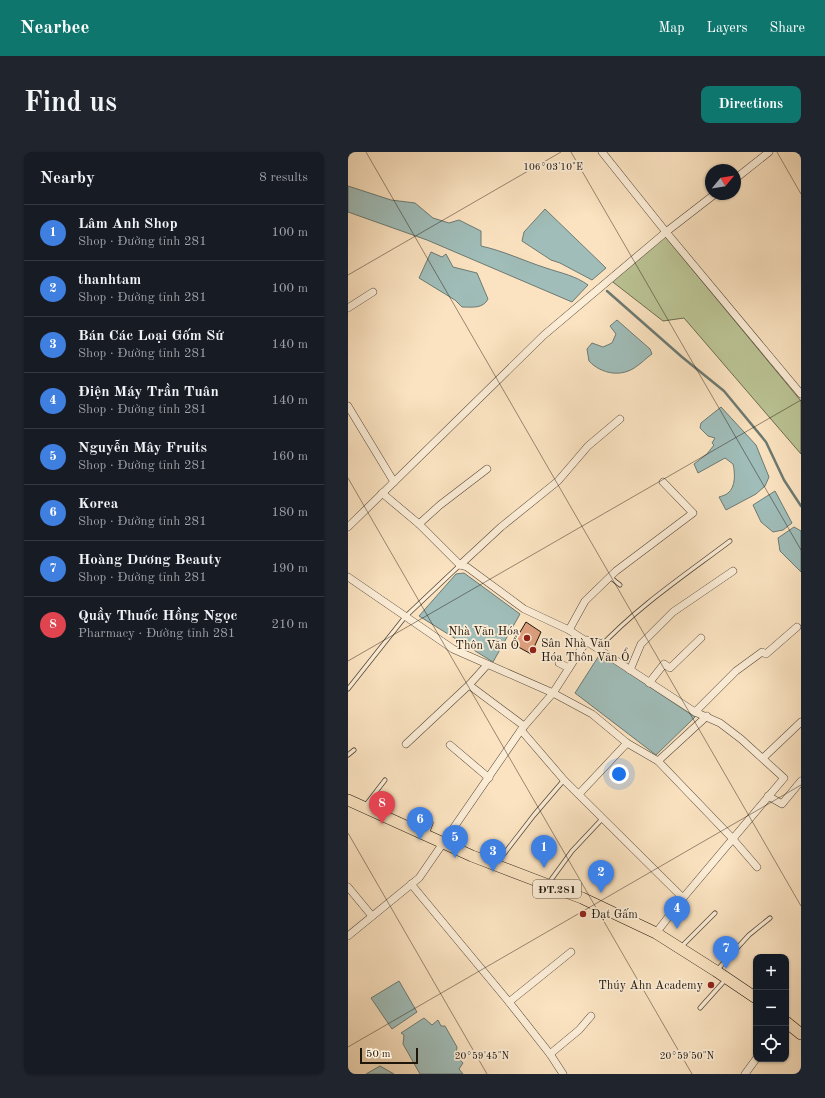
<!DOCTYPE html>
<html lang="en">
<head>
<meta charset="utf-8">
<style>
  :root { --surface:#171b24; --page:#20242c; --text:#f1f3f6; --muted:#9ea1a6; --line:#363941; --accent:#0f766e }
  body { margin:0; font-family:"Old Standard TT",serif; background:var(--page); color:var(--text) }
  .controls { position:absolute; right:12px; bottom:12px; display:grid; overflow:hidden; border-radius:8px; box-shadow:0 1px 3px #0004 }
  .controls button { width:36px; height:36px; display:grid; place-items:center; padding:0; border:0; border-bottom:1px solid var(--line); background:var(--surface); color:var(--text); font:20px sans-serif }
  .compass { position:absolute; left:357px; top:12px; width:36px; height:36px; border-radius:50%; background:var(--surface); box-shadow:0 1px 3px #0004; rotate:60deg }
  .scale { position:absolute; left:12px; bottom:10px; width:58px; box-sizing:border-box; padding-left:4px; border:2px solid #1e150b; border-top:0; font-size:11px; line-height:14px; white-space:nowrap; color:#1e150b; -webkit-text-stroke:3px #fcedd7; paint-order:stroke }
  .you { position:absolute; left:271px; top:622px; width:14px; height:14px; margin:-10px; border:3px solid #fff; border-radius:50%; background:#1a73e8; box-shadow:0 0 0 6px #1a73e833 }
  .badge { display:grid; place-items:center; width:26px; height:26px; border-radius:50%; background:var(--accent); color:#fff; font-size:13px; font-weight:700 }
  .pin { position:absolute; translate:-50% -33px; filter:drop-shadow(0 1px 2px #0008) }
  .pin::after { content:''; position:absolute; top:21px; width:14px; height:12px; background:inherit; clip-path:polygon(0 0,100% 0,50% 100%) }
  .list { margin:0; padding:0; list-style:none }
  h2 { display:flex; justify-content:space-between; align-items:center; height:52px; margin:0; padding:0 16px; font-size:17px }
  h2 small { font-size:13px; font-weight:400; color:var(--muted) }
  .list li { display:grid; grid-template-columns:26px 1fr auto; gap:12px; align-items:center; box-sizing:border-box; height:56px; padding:0 16px; border-top:1px solid var(--line) }
  .list b { display:block; font-size:15px; white-space:nowrap }
  .list p { margin:0; font-size:13px; white-space:nowrap; color:var(--muted) }
  .list em { font-size:13px; font-style:normal; color:var(--muted) }
  .icon { flex:none; width:22px; height:22px; fill:none; stroke:currentColor; stroke-width:2; stroke-linecap:round; stroke-linejoin:round }
  .map { position:relative; flex:none; width:453px; height:922px; overflow:hidden; border-radius:8px }
  header { display:flex; align-items:center; gap:24px; box-sizing:border-box; height:56px; padding:0 20px; background:var(--accent); color:#fff }
  header strong { font-size:19px }
  nav { display:flex; gap:22px; margin-inline-start:auto; font-size:14px }
  .intro { display:flex; align-items:center; justify-content:space-between; box-sizing:border-box; height:96px; padding:0 24px }
  h1 { margin:0; font-size:28px }
  .button { padding:10px 18px; border-radius:8px; background:var(--accent); color:#fff; font-size:14px; font-weight:700 }
  main { display:flex; gap:24px; padding:0 24px }
  aside { flex:1; background:var(--surface); border-radius:8px; box-shadow:0 1px 3px #0004 }
  .map>svg:first-child { display:block }
</style>
</head>
<body>
<header>
<strong>Nearbee</strong>
<nav><a>Map</a><a>Layers</a><a>Share</a></nav>
</header>
<div class="intro"><h1>Find us</h1><a class="button">Directions</a></div>
<main>
<aside>
<h2>Nearby<small>8 results</small></h2>
<ul class="list">
<li><span class="badge" style="background:#3f7fe0">1</span><div><b>Lâm Anh Shop</b><p>Shop · Đường tỉnh 281</p></div><em>100 m</em></li>
<li><span class="badge" style="background:#3f7fe0">2</span><div><b>thanhtam</b><p>Shop · Đường tỉnh 281</p></div><em>100 m</em></li>
<li><span class="badge" style="background:#3f7fe0">3</span><div><b>Bán Các Loại Gốm Sứ</b><p>Shop · Đường tỉnh 281</p></div><em>140 m</em></li>
<li><span class="badge" style="background:#3f7fe0">4</span><div><b>Điện Máy Trần Tuân</b><p>Shop · Đường tỉnh 281</p></div><em>140 m</em></li>
<li><span class="badge" style="background:#3f7fe0">5</span><div><b>Nguyễn Mây Fruits</b><p>Shop · Đường tỉnh 281</p></div><em>160 m</em></li>
<li><span class="badge" style="background:#3f7fe0">6</span><div><b>Korea</b><p>Shop · Đường tỉnh 281</p></div><em>180 m</em></li>
<li><span class="badge" style="background:#3f7fe0">7</span><div><b>Hoàng Dương Beauty</b><p>Shop · Đường tỉnh 281</p></div><em>190 m</em></li>
<li><span class="badge" style="background:#e0444e">8</span><div><b>Quầy Thuốc Hồng Ngọc</b><p>Pharmacy · Đường tỉnh 281</p></div><em>210 m</em></li>
</ul>
</aside>
<div class="map">
<svg width="453" height="922" viewBox="0 0 453 922">
  <rect width="100%" height="100%" fill="#fbe3c1"/>
  <filter id="stains"><feTurbulence type="fractalNoise" baseFrequency=".005" numOctaves="4"/><feColorMatrix values="0 0 0 0 .2 0 0 0 0 .09 0 0 0 0 .02 0 0 0 .5 -.17"/></filter>
  <radialGradient id="worn" r=".72"><stop offset=".6" stop-color="#630" stop-opacity="0"/><stop offset="1" stop-color="#630" stop-opacity=".3"/></radialGradient>
  <path fill="#bbc495" stroke="#6c6c50" d="M315 82 453 249V302L336 166 315 169 261 127Z"/>
  <g fill="#a0bdb9" stroke="#6c7a73">
    <path d="M0 34 43 48 67 51 85 66 101 71 111 68 133 79V94C156 99 176 109 198 116 213 121 228 124 240 133L224 150 79 88 0 60Z"/>
    <path d="M197 57 258 116 244 128 212 111 203 108 174 89 176 80Z"/>
    <path d="M83 100 94 105 98 102 105 115 129 121 140 147C135 157 124 155 114 155L107 148 71 126Z"/>
    <path d="M269 168 302 197 304 202C298 206 295 210 289 214 274 226 253 222 241 209L239 197 244 191 255 195 264 191 268 182 262 174Z"/>
    <path d="M373 255 408 293 421 325 417 334 408 342 378 358 371 345C374 344 378 343 380 341 388 335 387 320 385 312L377 306 350 321 346 312 359 302 366 293 364 291 367 286 360 284 352 276 353 271Z"/>
    <path d="M427 339 444 371 435 378 425 380 413 370 405 353Z"/>
    <path d="M446 375 453 379V420L432 399 430 386Z"/>
    <path d="M116 421 172 462 145 510 71 464 108 422Z"/>
    <path d="M252 502 347 565 308 603 227 541Z"/>
    <path d="M51 829 69 860 44 877 23 846Z"/>
    <path d="M76 866 84 873 90 868 93 874H97L109 895 108 904 115 911 111 917 115 922H72L55 892 56 883 53 881Z"/>
    <path d="M32 914 46 922H18Z"/>
  </g>
  <g fill="none" stroke-linecap="round" stroke-linejoin="round">
    <path stroke="#6c7a73" stroke-width="2.5" d="M259 139 334 205 376 239 418 290 436 328 453 354"/>
  </g>
  <path fill="#dd9f7d" stroke="#1e150b" d="M178 470 193 480 183 502 165 492Z"/>
  <g fill="none" stroke-linecap="round" stroke-linejoin="round">
    <defs>
      <g id="lane">
        <path d="M262 425 272 433"/>
        <path d="M250 497C289 455 337 423 382 389"/>
        <path d="M0 537 57 465 112 413"/>
        <path d="M0 603 6 598"/>
        <path d="M17 654 37 628"/>
        <path d="M79 682 83 671"/>
        <path d="M149 711 186 663 216 628"/>
        <path d="M200 732 224 699 255 666"/>
        <path d="M333 795 367 761"/>
        <path d="M369 818 401 783 422 766"/>
        <path d="M352 856 378 827"/>
      </g>
      <g id="street">
        <path d="M254 0 318 80 453 242"/>
        <path d="M387 27 421 0"/>
        <path d="M0 156 25 140"/>
        <path d="M0 254 46 330"/>
        <path d="M34 341 71 372 112 413 119 415 176 457 221 478 347 560 372 571 393 587 436 626 335 746 308 781"/>
        <path d="M71 372 92 353 139 317"/>
        <path d="M0 375 196 183 318 80 367 42"/>
        <path d="M112 413 153 375 210 329 240 294 272 267"/>
        <path d="M0 425 105 497 205 541 244 562 279 591 310 609 384 686 409 715"/>
        <path d="M221 478 237 449 268 419 345 361 315 330"/>
        <path d="M211 511 221 516"/>
        <path d="M282 518 293 492 325 460 385 419"/>
        <path d="M301 531 316 512 322 516 353 486"/>
        <path d="M121 533 176 574"/>
        <path d="M347 560 388 519 414 500 418 502 449 475"/>
        <path d="M173 578 216 628 335 746"/>
        <path d="M58 592 121 533 139 513"/>
        <path d="M102 593 141 626"/>
        <path d="M415 606 453 570"/>
        <path d="M310 609 359 564"/>
        <path d="M231 642 279 591"/>
        <path d="M420 644 434 652 453 629"/>
        <path d="M63 732 161 850 202 902 215 922"/>
        <path d="M0 735 24 764"/>
        <path d="M0 784 71 726 173 578 205 541 239 488"/>
        <path d="M161 850 223 800"/>
        <path d="M202 902 231 878 243 864"/>
        <path d="M397 922 408 907"/>
      </g>
      <g id="primary">
        <path d="M0 648 124 704 234 746 308 781 368 819 408 846"/>
        <path d="M438 870 453 882"/>
      </g>
    </defs>
    <use href="#lane" stroke="#554838" stroke-width="5"/>
    <use href="#street" stroke="#554838" stroke-width="8"/>
    <use href="#primary" stroke="#1e150b" stroke-width="12"/>
    <use href="#lane" stroke="#fcedd7" stroke-width="3.5"/>
    <use href="#street" stroke="#fcedd7" stroke-width="7"/>
    <use href="#primary" stroke="#fbe3c1" stroke-width="11"/>
  </g>
  <path fill="none" stroke="#1e150b" stroke-width="1" stroke-opacity="0.45" d="M18 0 453 754M223 0 453 398M429 0 453 42M0 123 213 0M0 326 344 922M0 509 453 248M0 681 139 922M0 895 453 633"/>
  <g fill="#8f2418" stroke="#fcedd7" stroke-width="1.5">
    <circle cx="179" cy="486" r="4"/>
    <circle cx="185" cy="498" r="4"/>
    <circle cx="235" cy="762" r="4"/>
    <circle cx="363" cy="833" r="4"/>
  </g>
  <g text-anchor="middle" stroke-width="3.5" stroke-linejoin="round" paint-order="stroke">
    <rect fill="#fcedd7" stroke="#615648" stroke-width="1" x="185" y="728" width="48" height="18" rx="3"/>
    <g font-size="11" font-weight="bold" fill="#1e150b">
      <text x="209" y="741">ĐT.281</text>
    </g>
    <g font-size="12" fill="#1e150b" stroke="#fcedd7" text-anchor="end">
      <text x="171" y="483">Nhà Văn Hóa<tspan x="171" dy="14">Thôn Văn Ổ</tspan></text>
      <text x="193" y="495" text-anchor="start">Sân Nhà Văn<tspan x="193" dy="14">Hóa Thôn Văn Ổ</tspan></text>
      <text x="243" y="766" text-anchor="start">Đạt Gấm</text>
      <text x="355" y="837">Thúy Ahn Academy</text>
    </g>
  </g>
  <g font-size="10" text-anchor="middle" fill="#1e150b" stroke="#fcedd7" stroke-width="3.5" stroke-linejoin="round" paint-order="stroke">
    <text x="205" y="18">106°03'10"E</text>
    <text x="134" y="907">20°59'45"N</text>
    <text x="339" y="907">20°59'50"N</text>
  </g>
  <rect width="100%" height="100%" filter="url(#stains)"/>
  <rect width="100%" height="100%" fill="url(#worn)"/>
</svg>
<div class="controls">
<button>+</button>
<button>−</button>
<button><svg class="icon" aria-label="locate" viewBox="0 0 24 24"><circle cx="12" cy="12" r="6"/><path d="M12 2v4M12 18v4M2 12h4M18 12h4"/></svg></button>
</div>
<svg class="compass" viewBox="-18 -18 36 36"><path d="M0-13l5 13h-10z" fill="#e53935"/><path d="M0 13l5-13h-10z" fill="#9ea1a6"/></svg>
<div class="scale">50 m</div>
<div class="you"></div>
<div class="pin badge" style="left:196px;top:716px;background:#3f7fe0">1</div>
<div class="pin badge" style="left:253px;top:741px;background:#3f7fe0">2</div>
<div class="pin badge" style="left:145px;top:720px;background:#3f7fe0">3</div>
<div class="pin badge" style="left:329px;top:777px;background:#3f7fe0">4</div>
<div class="pin badge" style="left:107px;top:706px;background:#3f7fe0">5</div>
<div class="pin badge" style="left:72px;top:688px;background:#3f7fe0">6</div>
<div class="pin badge" style="left:378px;top:817px;background:#3f7fe0">7</div>
<div class="pin badge" style="left:34px;top:672px;background:#e0444e">8</div>
</div>
</main>
</body>
</html>
